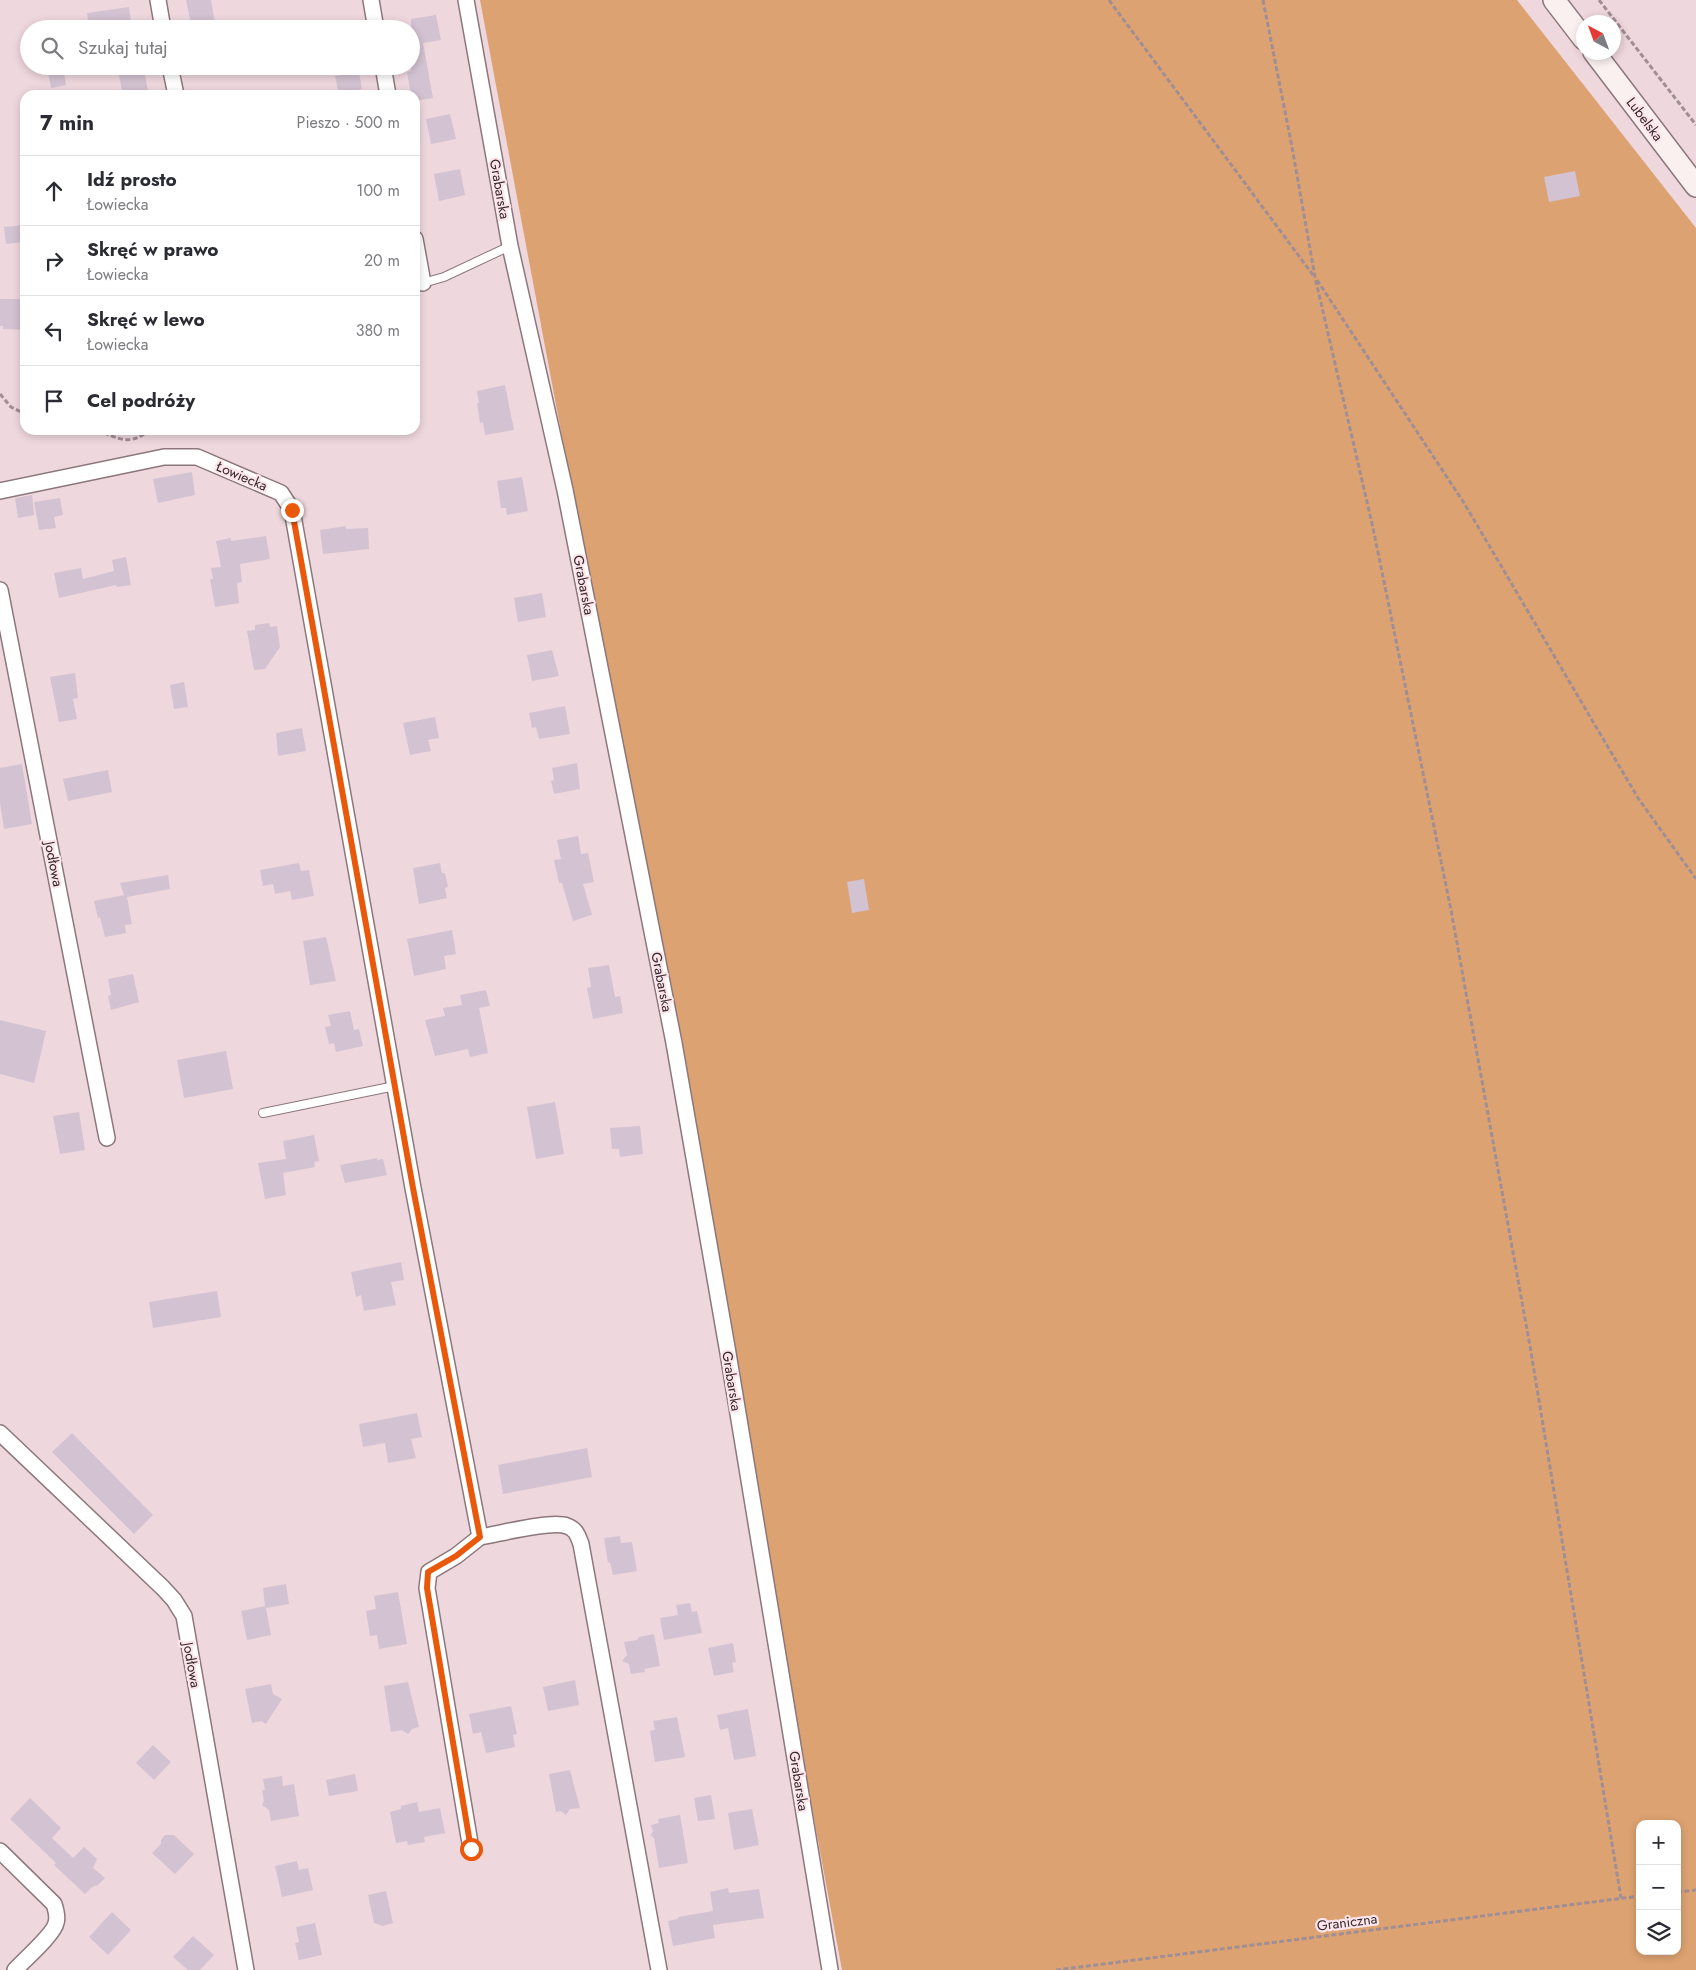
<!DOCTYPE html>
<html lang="pl">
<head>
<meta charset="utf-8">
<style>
  :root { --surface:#fff; --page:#f2f2f3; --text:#2b2b33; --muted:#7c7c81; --line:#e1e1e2 }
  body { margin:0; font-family:Jost,sans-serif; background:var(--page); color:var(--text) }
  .controls { position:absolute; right:15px; bottom:15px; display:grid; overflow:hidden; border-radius:10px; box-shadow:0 2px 8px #0003 }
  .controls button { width:45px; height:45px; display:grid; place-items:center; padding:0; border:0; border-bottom:1px solid var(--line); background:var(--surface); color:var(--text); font:25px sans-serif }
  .compass { position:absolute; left:1576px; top:15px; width:45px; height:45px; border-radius:50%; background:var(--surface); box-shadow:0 2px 8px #0003; rotate:319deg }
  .stop { position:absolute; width:15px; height:15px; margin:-11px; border:4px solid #ea580c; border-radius:50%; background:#fff }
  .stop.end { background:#ea580c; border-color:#fff; box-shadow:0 1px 5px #0008 }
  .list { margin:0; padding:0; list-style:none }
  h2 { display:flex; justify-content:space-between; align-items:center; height:65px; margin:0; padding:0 20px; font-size:21px }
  h2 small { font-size:16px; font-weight:400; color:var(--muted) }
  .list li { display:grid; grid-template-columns:32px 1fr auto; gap:15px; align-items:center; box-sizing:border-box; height:70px; padding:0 20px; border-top:1px solid var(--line) }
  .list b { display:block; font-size:19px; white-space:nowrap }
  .list p { margin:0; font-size:16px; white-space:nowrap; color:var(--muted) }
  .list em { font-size:16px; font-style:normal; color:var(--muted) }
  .icon { flex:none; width:28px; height:28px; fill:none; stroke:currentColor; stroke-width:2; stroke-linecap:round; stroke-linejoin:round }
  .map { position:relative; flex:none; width:1696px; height:1970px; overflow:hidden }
  .search { position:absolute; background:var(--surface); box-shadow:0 2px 8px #0003; left:20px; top:20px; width:400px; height:55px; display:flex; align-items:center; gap:12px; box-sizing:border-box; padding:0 18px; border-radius:28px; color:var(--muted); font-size:19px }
  .panel { position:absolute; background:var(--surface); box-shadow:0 2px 8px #0003; left:20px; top:90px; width:400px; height:345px; border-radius:15px }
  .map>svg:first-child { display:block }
</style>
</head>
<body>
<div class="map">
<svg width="1696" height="1970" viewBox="0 0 1696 1970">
  <rect width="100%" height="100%" fill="#efd7de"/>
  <path fill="#dda271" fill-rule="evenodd" d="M480 0H1517L1696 228V1970H842L792 1700 672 1023ZM1640 1824H1677V1951H1640Z"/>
  <g fill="#d3c2d1">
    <path d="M186 0H211L216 29H192Z"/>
    <path d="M129 7 132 29H89L87 13Z"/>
    <path d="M436 15 441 40 423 43 433 98 415 101V95H411L407 72 411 71V19Z"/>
    <path d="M47 66H63L66 85 51 88Z"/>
    <path d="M117 66H143L149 95H123Z"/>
    <path d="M359 72 362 89 358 90 359 95H339L335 76Z"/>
    <path d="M450 114 456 139 431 144 426 119Z"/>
    <path d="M460 169 465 195 439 201 434 174Z"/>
    <path d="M1575 171 1580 196 1549 202 1544 177Z"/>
    <path d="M25 225V242L6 244 4 227Z"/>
    <path d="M0 299H25V330L3 329V326H0Z"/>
    <path d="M505 385 514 430 485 435 483 422 480 423 477 403H479L477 391Z"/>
    <path d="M192 472 195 495 158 503 153 479Z"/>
    <path d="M522 477 528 511 507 515 506 508H501L497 481Z"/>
    <path d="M32 495 34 515 18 518 15 498Z"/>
    <path d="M60 498 63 515 54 517 56 528 39 530 34 502Z"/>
    <path d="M346 526V529L368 528 369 549 323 554 320 530Z"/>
    <path d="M266 536 270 559 240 564 242 582 237 583 239 603 215 607 210 579H213L211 568 221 567 216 541 231 538V541Z"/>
    <path d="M126 557 131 585 117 587 116 585 59 598 54 573 81 568 83 579 114 571 112 560Z"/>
    <path d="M542 593 546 617 518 622 514 598Z"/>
    <path d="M269 623 270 627 277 626 280 647 265 669 254 670 247 631 255 630V625Z"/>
    <path d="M552 650 559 676 532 681 527 655Z"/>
    <path d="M75 673 78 698 73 699 77 719 59 722 50 677Z"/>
    <path d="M184 682 188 707 174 709 170 685Z"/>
    <path d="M565 706 570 734 539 739 536 727 532 728 529 713Z"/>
    <path d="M435 717 439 738 428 740 431 751 410 755 403 723Z"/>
    <path d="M302 728 306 751 278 756 276 733Z"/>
    <path d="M577 763 580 789 554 794 551 781 554 780 552 768Z"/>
    <path d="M22 764 32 824 4 829 0 803V768Z"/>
    <path d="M108 770 112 792 68 801 63 779Z"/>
    <path d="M578 836 581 854 588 853 594 882 583 884 592 915 573 921 562 883H559L554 860 561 859 557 840Z"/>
    <path d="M299 863 301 871 309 870 314 896 292 900 290 891 275 894 273 884 263 886 260 870Z"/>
    <path d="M440 863 442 873H445L448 887 445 888 447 898 419 904 413 868Z"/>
    <path d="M168 875 170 889 127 897 132 924 125 925 126 933 105 937 100 917 98 918 94 901 124 895 120 883Z"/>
    <path d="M864 879 869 910 852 913 847 882Z"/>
    <path d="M452 930 456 954 444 956 446 969 414 976 407 939Z"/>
    <path d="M326 937 336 981 310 985 303 941Z"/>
    <path d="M609 965 615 997 620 996 623 1013 593 1019 587 988 591 987 588 968Z"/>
    <path d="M133 974 139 1002 111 1010 108 996 111 995 108 979Z"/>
    <path d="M486 990 490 1006 479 1008 488 1053 470 1057 468 1049 435 1056 425 1020 445 1016 443 1008 462 1005 460 995Z"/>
    <path d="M350 1011 354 1030 359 1029 363 1046 336 1052 334 1043 329 1044 325 1027 331 1026 328 1015Z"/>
    <path d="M0 1020 46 1031 34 1083 0 1074Z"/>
    <path d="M226 1051 233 1089 184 1098 177 1060Z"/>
    <path d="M555 1102 564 1154 536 1159 527 1107Z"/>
    <path d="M79 1112 85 1150 60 1154 53 1116Z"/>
    <path d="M640 1126 643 1154 620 1157 619 1149H612L610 1128Z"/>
    <path d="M314 1135 319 1161 314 1162 315 1167 283 1173 286 1195 265 1199 258 1163 286 1159 283 1141Z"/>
    <path d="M377 1158V1160L383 1159 387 1175 345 1183 340 1165Z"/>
    <path d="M401 1262 404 1280 391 1282 396 1305 364 1311 361 1295 356 1297 351 1272Z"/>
    <path d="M217 1291 221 1317 153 1328 149 1302Z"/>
    <path d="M417 1413 422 1437 411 1439 416 1458 388 1463 385 1443 363 1447 359 1424Z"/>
    <path d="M72 1433 153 1515 134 1534 52 1452Z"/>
    <path d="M587 1448 592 1477 503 1494 498 1465Z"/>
    <path d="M620 1536 621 1543 632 1542 637 1571 613 1575 610 1562 608 1563 604 1538Z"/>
    <path d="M286 1584 289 1604 266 1608 271 1635 247 1640 241 1611 265 1606 263 1588Z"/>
    <path d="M398 1592 407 1644 379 1649 377 1635 370 1636 366 1611 376 1609 374 1596Z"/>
    <path d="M690 1603 692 1612 697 1611 702 1633 664 1640 660 1618 678 1615 676 1605Z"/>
    <path d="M654 1634 660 1666 644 1669 645 1672 631 1674 629 1664 622 1661 627 1655 624 1642 637 1640 639 1637Z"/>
    <path d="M733 1643 736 1662 732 1663 734 1672 714 1676 708 1648Z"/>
    <path d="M575 1680 579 1705 548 1711 543 1687Z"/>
    <path d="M408 1682 419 1727 412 1729 408 1734 402 1730 391 1732 384 1686Z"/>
    <path d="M271 1684 273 1694 282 1699 266 1724 261 1721 252 1723 245 1689Z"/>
    <path d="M511 1706 517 1734 513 1735 515 1747 486 1753 481 1732 473 1734 469 1714Z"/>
    <path d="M748 1709 756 1756 734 1760 728 1728 720 1730 717 1715Z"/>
    <path d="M677 1717 685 1757 655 1762 650 1731 655 1730 653 1721Z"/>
    <path d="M153 1745 171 1762 154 1780 136 1763Z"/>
    <path d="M570 1770 580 1808 570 1809 566 1815 561 1811 556 1812 549 1774Z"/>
    <path d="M355 1774 358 1791 329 1796 326 1780Z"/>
    <path d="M282 1776 283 1786 294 1784 299 1816 271 1821 269 1810 262 1805 264 1801 262 1790H265L263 1779Z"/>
    <path d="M711 1795 715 1819 698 1821 694 1798Z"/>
    <path d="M30 1798 61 1828 52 1838 73 1858 84 1847 97 1859 93 1868 105 1878 98 1885 92 1887 85 1894 54 1865 56 1863 10 1819Z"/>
    <path d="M417 1802 419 1812 440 1808 445 1833 424 1837 425 1842 408 1845 407 1841 396 1843 390 1812 401 1809V1806Z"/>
    <path d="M752 1809 759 1845 734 1850 728 1813Z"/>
    <path d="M680 1815 688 1863 659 1868 654 1838 650 1835 653 1832 651 1825 659 1823 658 1819Z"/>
    <path d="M165 1835H174L194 1854 175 1874 152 1853 161 1844V1840Z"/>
    <path d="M297 1861 299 1870 308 1868 313 1890 282 1897 275 1866Z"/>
    <path d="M728 1888 729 1893 759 1889 764 1918 713 1925 715 1938 673 1946 668 1921 678 1919V1917L713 1911 710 1892Z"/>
    <path d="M386 1891 393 1923 383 1926 374 1923 368 1895Z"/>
    <path d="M112 1912 131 1930 108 1955 89 1937Z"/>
    <path d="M315 1923 322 1955 299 1960 295 1943 299 1942 296 1927Z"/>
    <path d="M193 1936 214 1955 200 1970H188L173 1957Z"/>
  </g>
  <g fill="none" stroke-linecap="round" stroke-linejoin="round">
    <defs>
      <g id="service">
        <path d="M423 283 444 277 510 246"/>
        <path d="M263 1113 395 1086"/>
      </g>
      <g id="minor">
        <path d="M158 0 163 29"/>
        <path d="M371 0 376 29"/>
        <path d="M466 0 510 246 565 490 674 1043 728 1353 830 1970"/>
        <path d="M170 66 176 95"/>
        <path d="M383 66 388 95"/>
        <path d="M415 239 423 283"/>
        <path d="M0 491 164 457H197L281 493 292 510 413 1188 480 1537 456 1556 429 1572 427 1588 471 1849"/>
        <path d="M0 590 107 1138"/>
        <path d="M0 1433 163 1588 174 1600 184 1616 246 1970"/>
        <path d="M480 1537C499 1534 551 1520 567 1526 576 1529 578 1536 581 1544L659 1970"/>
        <path d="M0 1851 54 1904C56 1910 58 1917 56 1923 54 1934 23 1961 15 1970"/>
      </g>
      <g id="secondary">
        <path d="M1554 0 1584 39"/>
        <path d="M1594 52 1696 186"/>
      </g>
    </defs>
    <use href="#service" stroke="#8c777c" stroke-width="10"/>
    <use href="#minor" stroke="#8c777c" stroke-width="18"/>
    <use href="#secondary" stroke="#8c777c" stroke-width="24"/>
    <g stroke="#a08e94" stroke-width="3" stroke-dasharray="5 2.5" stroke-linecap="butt">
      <path d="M1109 0 1313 275"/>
      <path d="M1263 0 1292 147 1315 277 1373 528 1451 910 1530 1346 1621 1898"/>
      <path d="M1599 0 1696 125"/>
      <path d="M1317 280 1464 503 1638 798 1696 879"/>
      <path d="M0 394 11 407 25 414"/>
      <path d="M97 430C118 438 130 447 149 430"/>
      <path d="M1677 1892 1696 1890"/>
      <path d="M1056 1970 1640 1896"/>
    </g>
    <use href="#service" stroke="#fff" stroke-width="8"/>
    <use href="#minor" stroke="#fff" stroke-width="15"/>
    <use href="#secondary" stroke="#f9f0ef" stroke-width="21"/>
  </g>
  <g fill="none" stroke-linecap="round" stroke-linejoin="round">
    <path stroke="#ea580c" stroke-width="6" d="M292 510 413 1188 480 1537 456 1556 428 1572 427 1588 471 1849"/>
  </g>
  <g text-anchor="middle" stroke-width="4.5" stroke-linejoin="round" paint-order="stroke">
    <g font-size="14" fill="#31282b" stroke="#fde5eb">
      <text transform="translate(1645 119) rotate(53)" y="5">Lubelska</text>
      <text transform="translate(500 189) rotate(80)" y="5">Grabarska</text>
      <text transform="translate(242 476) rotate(23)" y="5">Łowiecka</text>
      <text transform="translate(584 585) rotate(79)" y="5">Grabarska</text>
      <text transform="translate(54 864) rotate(79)" y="5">Jodłowa</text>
      <text transform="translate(662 982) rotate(79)" y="5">Grabarska</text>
      <text transform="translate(732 1381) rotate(81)" y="5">Grabarska</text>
      <text transform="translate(192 1665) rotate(80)" y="5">Jodłowa</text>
      <text transform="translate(799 1781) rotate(81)" y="5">Grabarska</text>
      <text transform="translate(1347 1922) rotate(-7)" y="5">Graniczna</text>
    </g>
  </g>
</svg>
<div class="controls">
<button>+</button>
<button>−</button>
<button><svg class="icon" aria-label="layers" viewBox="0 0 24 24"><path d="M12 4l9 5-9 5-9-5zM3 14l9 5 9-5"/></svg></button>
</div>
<svg class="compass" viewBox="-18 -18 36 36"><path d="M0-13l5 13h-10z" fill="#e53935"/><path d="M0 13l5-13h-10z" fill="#7c7c81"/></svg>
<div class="stop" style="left:471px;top:1849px"></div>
<div class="stop end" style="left:292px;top:510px"></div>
<div class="search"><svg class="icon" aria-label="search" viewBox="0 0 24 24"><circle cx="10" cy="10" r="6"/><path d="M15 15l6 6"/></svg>Szukaj tutaj</div>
<section class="panel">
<h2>7 min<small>Pieszo · 500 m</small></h2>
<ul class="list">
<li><svg class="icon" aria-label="ahead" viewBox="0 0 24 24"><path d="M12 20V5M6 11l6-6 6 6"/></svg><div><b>Idź prosto</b><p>Łowiecka</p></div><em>100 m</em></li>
<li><svg class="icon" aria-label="right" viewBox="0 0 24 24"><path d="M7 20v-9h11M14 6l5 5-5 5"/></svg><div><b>Skręć w prawo</b><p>Łowiecka</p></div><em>20 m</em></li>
<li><svg class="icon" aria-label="left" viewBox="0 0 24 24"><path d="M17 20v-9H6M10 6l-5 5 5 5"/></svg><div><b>Skręć w lewo</b><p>Łowiecka</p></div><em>380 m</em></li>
<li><svg class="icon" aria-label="arrive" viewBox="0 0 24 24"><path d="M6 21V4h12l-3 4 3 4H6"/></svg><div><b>Cel podróży</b></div></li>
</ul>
</section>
</div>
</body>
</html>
